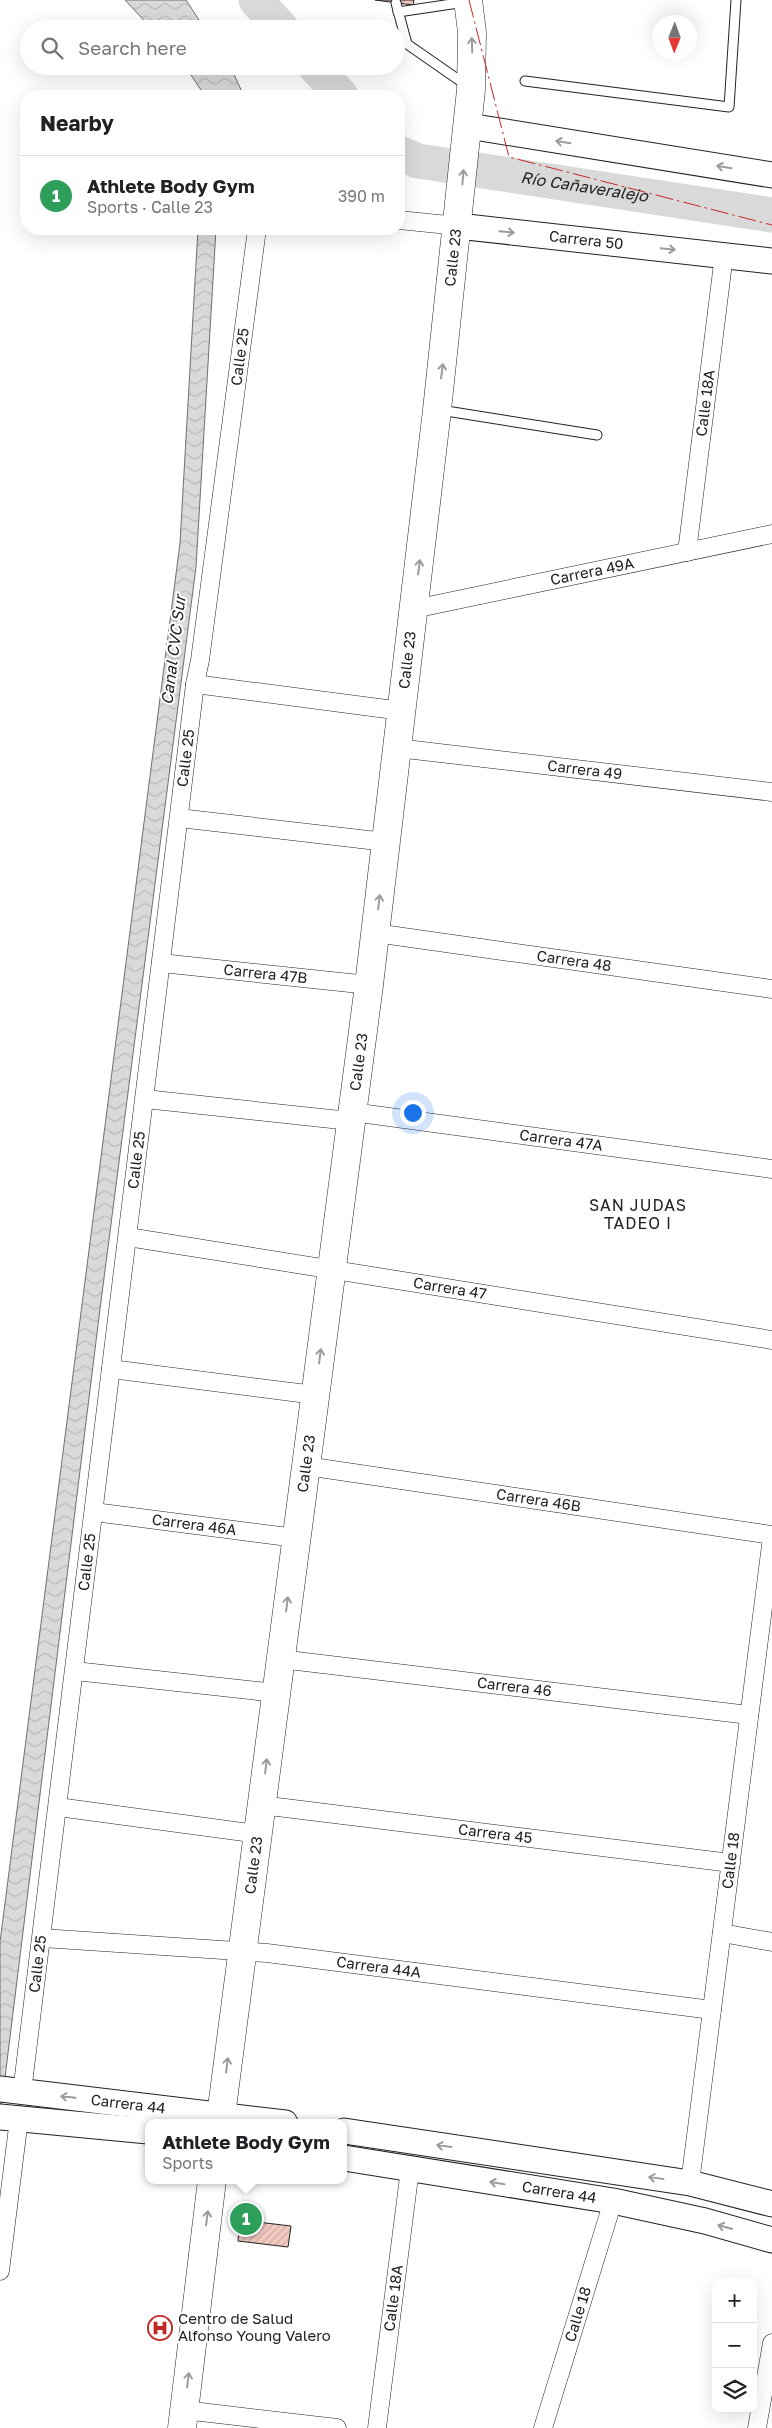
<!DOCTYPE html>
<html lang="en">
<head>
<meta charset="utf-8">
<style>
  :root { --surface:#fff; --page:#f6f6f6; --text:#202124; --muted:#757577; --line:#e0e0e0; --accent:#7c3aed }
  body { margin:0; font-family:"Golos Text",sans-serif; background:var(--page); color:var(--text) }
  .controls { position:absolute; right:15px; bottom:15px; display:grid; overflow:hidden; border-radius:10px; box-shadow:0 5px 20px #0002 }
  .controls button { width:45px; height:45px; display:grid; place-items:center; padding:0; border:0; border-bottom:1px solid var(--line); background:var(--surface); color:var(--text); font:25px sans-serif }
  .compass { position:absolute; left:652px; top:15px; width:45px; height:45px; border-radius:50%; background:var(--surface); box-shadow:0 5px 20px #0002; rotate:181deg }
  .you { position:absolute; left:412px; top:1112px; width:18px; height:18px; margin:-12px; border:4px solid #fff; border-radius:50%; background:#1a73e8; box-shadow:0 0 0 8px #1a73e833 }
  .badge { display:grid; place-items:center; width:32px; height:32px; border-radius:50%; background:var(--accent); color:#fff; font-size:16px; font-weight:700 }
  .pin { position:absolute; translate:-50% -50%; border:2px solid #fff; box-shadow:0 1px 5px #0006 }
  .popup { position:absolute; left:145px; top:2119px; width:202px; height:65px; box-sizing:border-box; display:grid; place-content:center; border-radius:10px; background:var(--surface); filter:drop-shadow(0 1px 4px #0005); font-size:16px; white-space:nowrap; color:var(--muted) }
  .popup b { font-size:19px; color:var(--text) }
  .popup::after { content:''; position:absolute; left:50%; top:100%; margin-left:-10px; border:10px solid transparent; border-top-color:var(--surface) }
  .list { margin:0; padding:0; list-style:none }
  h2 { display:flex; justify-content:space-between; align-items:center; height:65px; margin:0; padding:0 20px; font-size:21px }
  h2 small { font-size:16px; font-weight:400; color:var(--muted) }
  .list li { display:grid; grid-template-columns:32px 1fr auto; gap:15px; align-items:center; box-sizing:border-box; height:80px; padding:0 20px; border-top:1px solid var(--line) }
  .list b { display:block; font-size:19px; white-space:nowrap }
  .list p { margin:0; font-size:16px; white-space:nowrap; color:var(--muted) }
  .list em { font-size:16px; font-style:normal; color:var(--muted) }
  .icon { flex:none; width:28px; height:28px; fill:none; stroke:currentColor; stroke-width:2; stroke-linecap:round; stroke-linejoin:round }
  .map { position:relative; flex:none; width:772px; height:2428px; overflow:hidden }
  .search { position:absolute; background:var(--surface); box-shadow:0 5px 20px #0002; left:20px; top:20px; width:385px; height:55px; display:flex; align-items:center; gap:12px; box-sizing:border-box; padding:0 18px; border-radius:28px; color:var(--muted); font-size:19px }
  .panel { position:absolute; background:var(--surface); box-shadow:0 5px 20px #0002; left:20px; top:90px; width:385px; height:145px; border-radius:20px }
  .map>svg:first-child { display:block }
</style>
</head>
<body>
<div class="map">
<svg width="772" height="2428" viewBox="0 0 772 2428">
  <defs>
    <pattern id="water-waves" width="16" height="10" patternUnits="userSpaceOnUse" patternTransform="scale(1.25)"><rect width="16" height="10" fill="#d9d9d9"/><path d="M0 5q4-4 8 0t8 0" fill="none" stroke="#bababa"/></pattern>
    <pattern id="building-hatch" width="6" height="6" patternUnits="userSpaceOnUse" patternTransform="scale(1.25)"><rect width="6" height="6" fill="#f3c9c0"/><path d="M-1 1l2-2M0 6l6-6M5 7l2-2" fill="none" stroke="#d0aca5"/></pattern>
  </defs>
  <rect width="100%" height="100%" fill="#fff"/>
  <g fill="url(#water-waves)" stroke="#6f6f6f">
    <path d="M125 0H186L205 29H152Z"/>
    <path d="M185 66H230L244 96H205Z"/>
    <path d="M198 229H216L196 567 100 1309 0 2118V1942L180 543Z"/>
  </g>
  <g fill="none" stroke-linecap="round" stroke-linejoin="round">
    <g stroke="#d9d9d9" stroke-width="35">
      <path d="M256 0 282 29"/>
      <path d="M315 66 341 96"/>
      <path id="s1" d="M399 153 418 161 772 215"/>
    </g>
  </g>
  <g fill="url(#building-hatch)" stroke="#222">
    <path d="M375 0H414L413 5Z"/>
    <path d="M240 2220 291 2226 288 2247 238 2241Z"/>
  </g>
  <g fill="none" stroke-linecap="round" stroke-linejoin="round">
    <defs>
      <g id="lane">
        <path d="M396 3 407 44 466 85"/>
        <path d="M398 12 465 2"/>
        <path d="M525 81 729 107 736 0"/>
        <path d="M440 410 597 435"/>
      </g>
      <g id="street">
        <path d="M399 220 458 226"/>
        <path id="s2" d="M687 552 724 255"/>
        <path id="s3" d="M414 609 772 534"/>
        <path d="M195 684 402 711"/>
        <path id="s4" d="M397 748 772 792"/>
        <path d="M179 818 386 842"/>
        <path id="s5" d="M375 933 772 989"/>
        <path id="s6" d="M161 963 369 985"/>
        <path d="M145 1099 350 1121"/>
        <path id="s7" d="M352 1112 772 1169"/>
        <path id="s8" d="M128 1237 772 1340"/>
        <path d="M111 1369 315 1395"/>
        <path id="s9" d="M306 1466 772 1535"/>
        <path id="s10" d="M94 1512 296 1538"/>
        <path id="s11" d="M280 1659 749 1715"/>
        <path d="M75 1671 276 1693"/>
        <path id="s12" d="M261 1805 731 1863"/>
        <path d="M58 1807 258 1834"/>
        <path d="M722 1933 772 1942"/>
        <path id="s13" d="M42 1938 267 1953 712 2010"/>
        <path id="s14" d="M22 2092 195 684 200 660 257 229"/>
        <path id="s15" d="M690 2183 772 1537"/>
        <path d="M0 2271 19 2119"/>
        <path d="M184 2410 337 2428"/>
        <path id="s16" d="M377 2428 410 2169"/>
        <path id="s17" d="M543 2428 613 2201"/>
        <path d="M757 2428 772 2343"/>
      </g>
      <g id="secondary">
        <path d="M468 126 772 175"/>
        <path id="s18" d="M458 226 772 261"/>
        <path id="s19" d="M0 2089 285 2123"/>
        <path d="M0 2117 148 2131"/>
        <path d="M344 2131 690 2183 772 2204"/>
        <path id="s20" d="M344 2158 613 2201 705 2221 772 2240"/>
      </g>
      <g id="primary">
        <path id="s21" d="M220 2123 369 985 437 410 471 90 472 32 468 0"/>
        <path d="M182 2428 212 2180"/>
      </g>
    </defs>
    <use href="#lane" stroke="#222" stroke-width="11"/>
    <use href="#street" stroke="#222" stroke-width="19"/>
    <use href="#secondary" stroke="#222" stroke-width="27"/>
    <use href="#primary" stroke="#222" stroke-width="29"/>
    <use href="#lane" stroke="#fff" stroke-width="9"/>
    <use href="#street" stroke="#fff" stroke-width="18"/>
    <use href="#secondary" stroke="#fff" stroke-width="25"/>
    <use href="#primary" stroke="#fff" stroke-width="28"/>
    <path stroke="#c62828" stroke-width="1" stroke-dasharray="18 4 2.5 4" stroke-linecap="butt" d="M469 0 509 157 772 225"/>
  </g>
  <defs><path id="oneway-shaft" d="M-6 0H5M1.5-3L5.5 0L1.5 3" fill="none" stroke-width="1.6" stroke-linecap="round" stroke-linejoin="round" transform="scale(1.25)"/></defs>
  <g stroke="#9c9c9c">
    <use href="#oneway-shaft" transform="translate(472 45) rotate(-92)"/>
    <use href="#oneway-shaft" transform="translate(563 142) rotate(-171)"/>
    <use href="#oneway-shaft" transform="translate(724 167) rotate(-171)"/>
    <use href="#oneway-shaft" transform="translate(463 177) rotate(-85)"/>
    <use href="#oneway-shaft" transform="translate(507 232) rotate(6)"/>
    <use href="#oneway-shaft" transform="translate(668 249) rotate(6)"/>
    <use href="#oneway-shaft" transform="translate(442 371) rotate(-83)"/>
    <use href="#oneway-shaft" transform="translate(419 567) rotate(-83)"/>
    <use href="#oneway-shaft" transform="translate(379 902) rotate(-83)"/>
    <use href="#oneway-shaft" transform="translate(320 1356) rotate(-83)"/>
    <use href="#oneway-shaft" transform="translate(287 1604) rotate(-83)"/>
    <use href="#oneway-shaft" transform="translate(266 1766) rotate(-83)"/>
    <use href="#oneway-shaft" transform="translate(227 2065) rotate(-83)"/>
    <use href="#oneway-shaft" transform="translate(68 2097) rotate(-174)"/>
    <use href="#oneway-shaft" transform="translate(444 2146) rotate(-172)"/>
    <use href="#oneway-shaft" transform="translate(656 2178) rotate(-172)"/>
    <use href="#oneway-shaft" transform="translate(497 2183) rotate(-171)"/>
    <use href="#oneway-shaft" transform="translate(207 2218) rotate(-83)"/>
    <use href="#oneway-shaft" transform="translate(725 2227) rotate(-164)"/>
    <use href="#oneway-shaft" transform="translate(188 2380) rotate(-83)"/>
  </g>
  <defs>
    <symbol id="hospital-ring" viewBox="-11 -11 22 22"><circle r="9.5" fill="#fff" stroke="#c62828" stroke-width="1.5"/><path d="M-5-5h3v3.5h4V-5h3V5h-3V1.5h-4V5h-3Z" fill="#c62828"/></symbol>
  </defs>
  <g fill-rule="evenodd">
    <use href="#hospital-ring" x="146" y="2314" width="28" height="28"/>
  </g>
  <g text-anchor="middle" stroke-width="4" stroke-linejoin="round" paint-order="stroke">
    <g font-size="15" fill="#222" stroke="#fff">
      <text dy="5" stroke="none"><textPath href="#s18" startOffset="129">Carrera 50</textPath></text>
      <text dy="5" stroke="none"><textPath href="#s21" startOffset="1880">Calle 23</textPath></text>
      <text dy="5" stroke="none"><textPath href="#s14" startOffset="1749">Calle 25</textPath></text>
      <text dy="5" stroke="none"><textPath href="#s2" startOffset="150">Calle 18A</textPath></text>
      <text dy="5" stroke="none"><textPath href="#s3" startOffset="182">Carrera 49A</textPath></text>
      <text dy="5" stroke="none"><textPath href="#s21" startOffset="1475">Calle 23</textPath></text>
      <text dy="5" stroke="none"><textPath href="#s14" startOffset="1344">Calle 25</textPath></text>
      <text dy="5" stroke="none"><textPath href="#s4" startOffset="189">Carrera 49</textPath></text>
      <text dy="5" stroke="none"><textPath href="#s5" startOffset="201">Carrera 48</textPath></text>
      <text dy="5" stroke="none"><textPath href="#s6" startOffset="105">Carrera 47B</textPath></text>
      <text dy="5" stroke="none"><textPath href="#s21" startOffset="1070">Calle 23</textPath></text>
      <text dy="5" stroke="none"><textPath href="#s7" startOffset="211">Carrera 47A</textPath></text>
      <text dy="5" stroke="none"><textPath href="#s14" startOffset="939">Calle 25</textPath></text>
      <text dy="5" stroke="none"><textPath href="#s8" startOffset="326">Carrera 47</textPath></text>
      <text dy="5" stroke="none"><textPath href="#s21" startOffset="665">Calle 23</textPath></text>
      <text dy="5" stroke="none"><textPath href="#s9" startOffset="235">Carrera 46B</textPath></text>
      <text dy="5" stroke="none"><textPath href="#s10" startOffset="101">Carrera 46A</textPath></text>
      <text dy="5" stroke="none"><textPath href="#s14" startOffset="534">Calle 25</textPath></text>
      <text dy="5" stroke="none"><textPath href="#s11" startOffset="236">Carrera 46</textPath></text>
      <text dy="5" stroke="none"><textPath href="#s12" startOffset="236">Carrera 45</textPath></text>
      <text dy="5" stroke="none"><textPath href="#s15" startOffset="325">Calle 18</textPath></text>
      <text dy="5" stroke="none"><textPath href="#s21" startOffset="260">Calle 23</textPath></text>
      <text dy="5" stroke="none"><textPath href="#s14" startOffset="129">Calle 25</textPath></text>
      <text dy="5" stroke="none"><textPath href="#s13" startOffset="338">Carrera 44A</textPath></text>
      <text dy="5" stroke="none"><textPath href="#s19" startOffset="129">Carrera 44</textPath></text>
      <text dy="5" stroke="none"><textPath href="#s20" startOffset="218">Carrera 44</textPath></text>
      <text dy="5" stroke="none"><textPath href="#s16" startOffset="131">Calle 18A</textPath></text>
      <text dy="5" stroke="none"><textPath href="#s17" startOffset="119">Calle 18</textPath></text>
    </g>
    <g font-size="15" fill="#222" stroke="#fff" text-anchor="start">
      <text x="178" y="2324">Centro de Salud<tspan x="178" dy="17">Alfonso Young Valero</tspan></text>
    </g>
    <g font-size="16" font-style="italic" fill="#222" stroke="#fff">
      <text dy="6" stroke="none"><textPath href="#s1" startOffset="189">Río Cañaveralejo</textPath></text>
      <text transform="translate(173 650) rotate(-83)" y="6">Canal CVC Sur</text>
    </g>
    <g font-size="16" letter-spacing="1" fill="#222" stroke="#fff">
      <text x="638" y="1211">SAN JUDAS<tspan x="638" dy="18">TADEO I</tspan></text>
    </g>
  </g>
</svg>
<div class="controls">
<button>+</button>
<button>−</button>
<button><svg class="icon" aria-label="layers" viewBox="0 0 24 24"><path d="M12 4l9 5-9 5-9-5zM3 14l9 5 9-5"/></svg></button>
</div>
<svg class="compass" viewBox="-18 -18 36 36"><path d="M0-13l5 13h-10z" fill="#e53935"/><path d="M0 13l5-13h-10z" fill="#757577"/></svg>
<div class="you"></div>
<div class="pin badge" style="left:246px;top:2219px;background:#2e9e5b">1</div>
<div class="popup"><b>Athlete Body Gym</b>Sports</div>
<div class="search"><svg class="icon" aria-label="search" viewBox="0 0 24 24"><circle cx="10" cy="10" r="6"/><path d="M15 15l6 6"/></svg>Search here</div>
<section class="panel">
<h2>Nearby<small></small></h2>
<ul class="list">
<li><span class="badge" style="background:#2e9e5b">1</span><div><b>Athlete Body Gym</b><p>Sports · Calle 23</p></div><em>390 m</em></li>
</ul>
</section>
</div>
</body>
</html>
